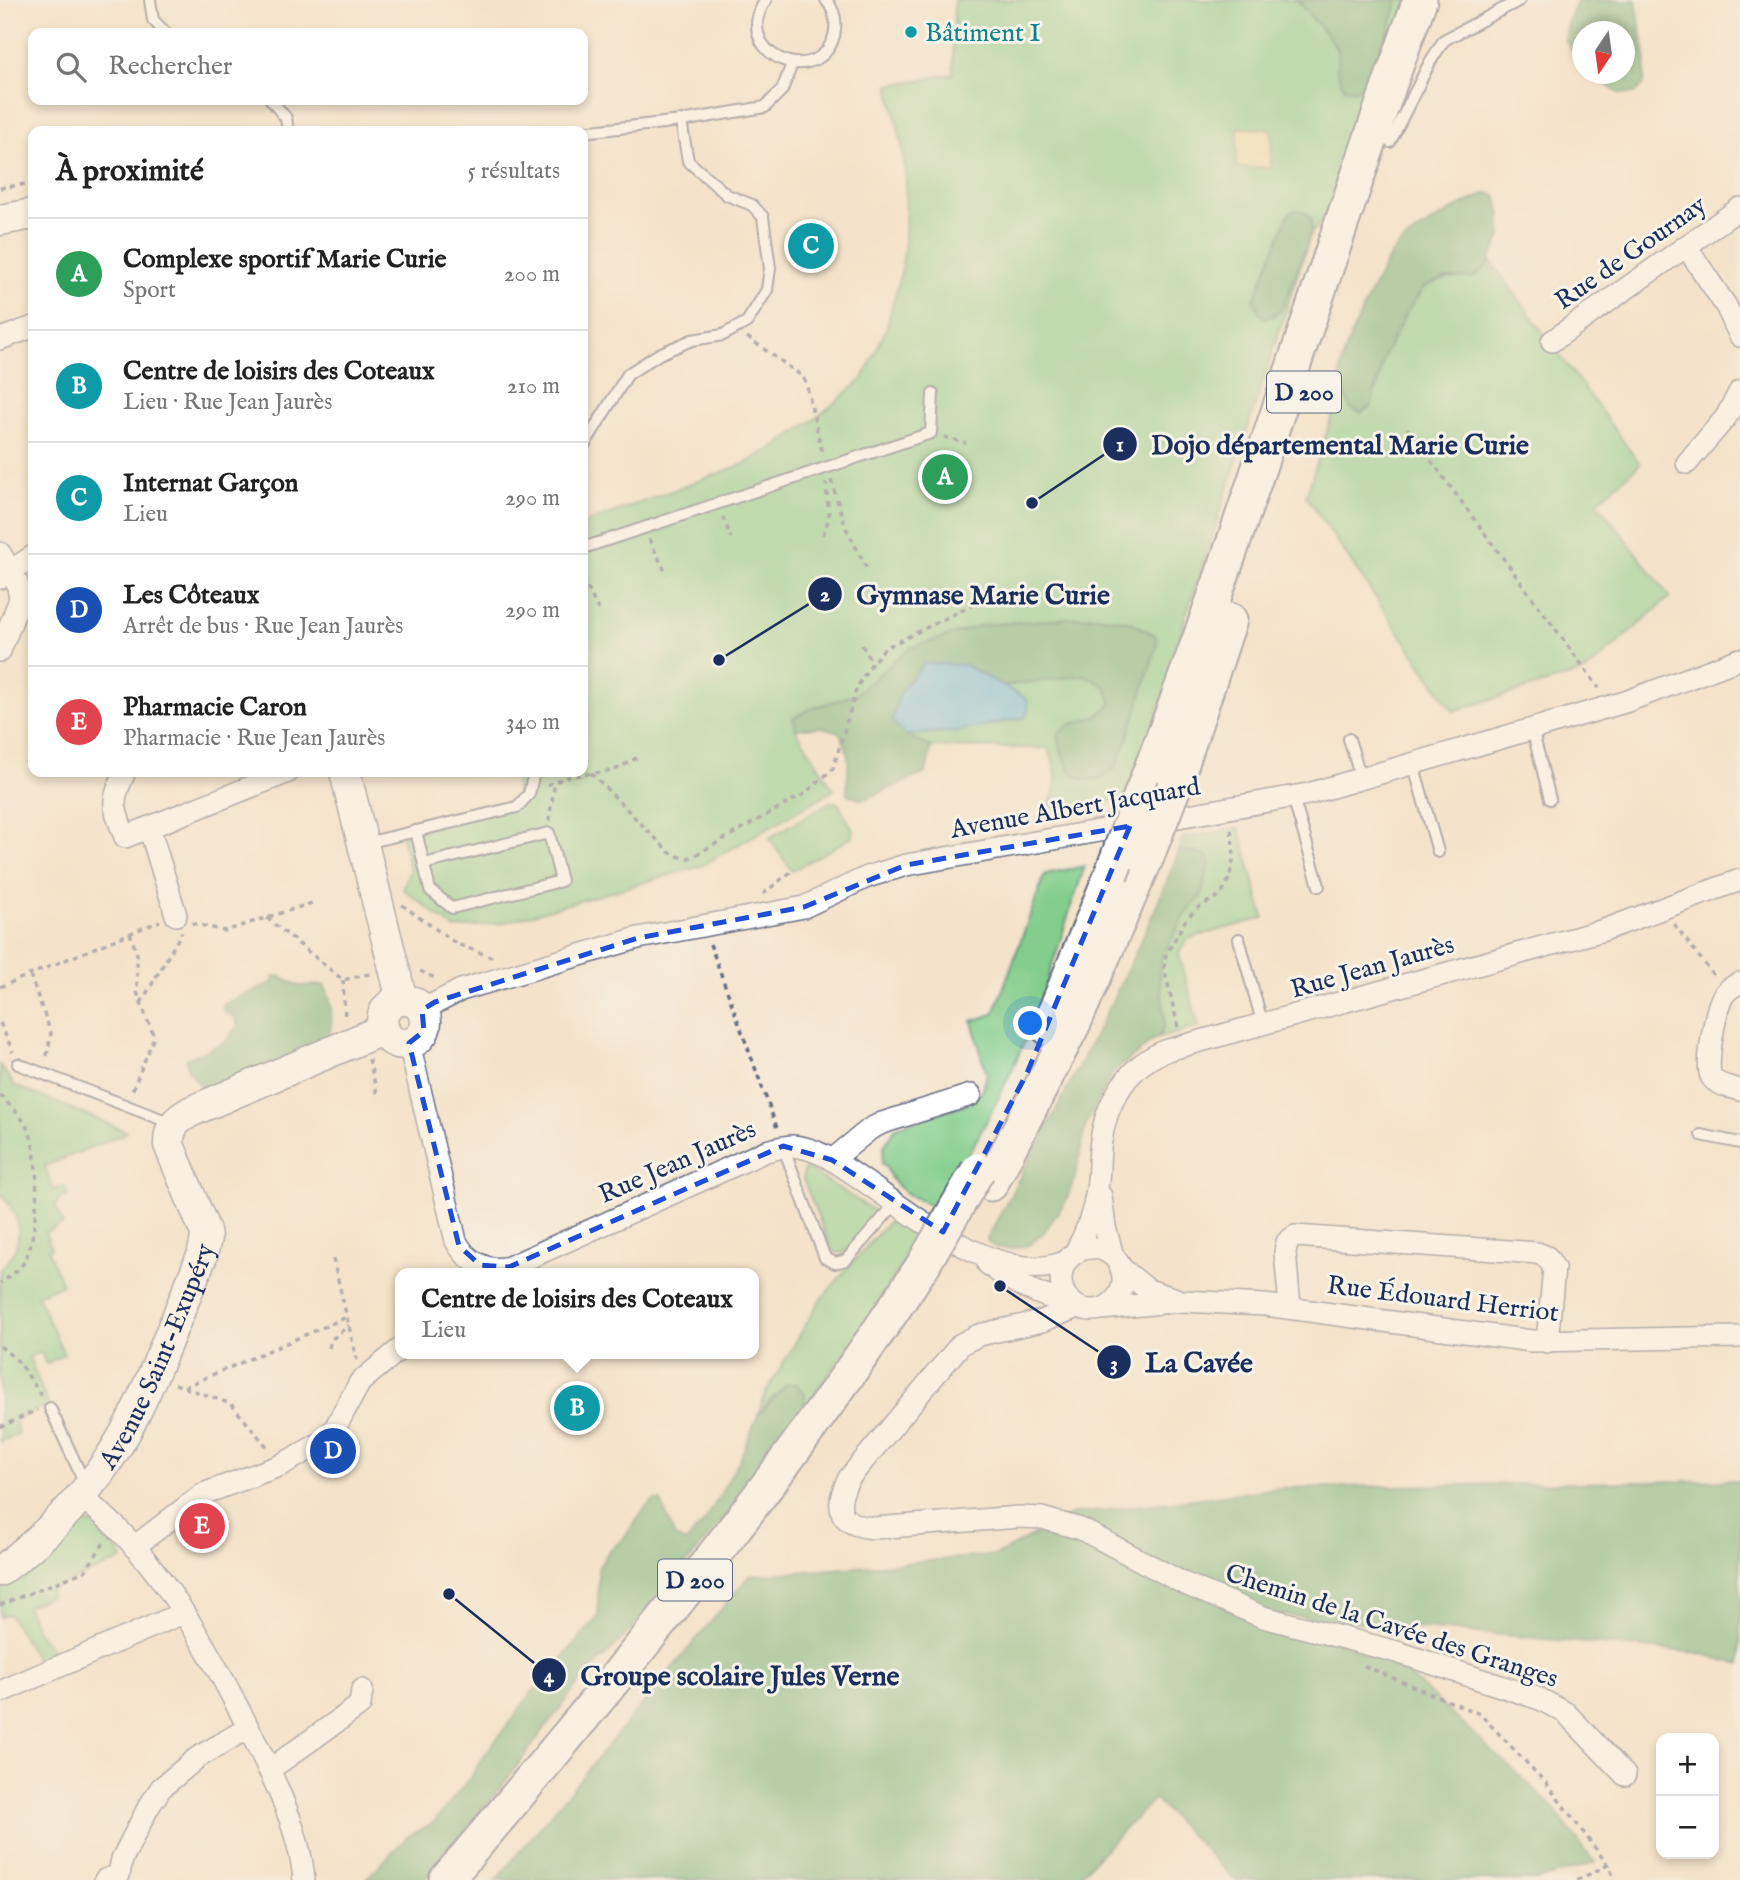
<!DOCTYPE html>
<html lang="fr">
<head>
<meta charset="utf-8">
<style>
  :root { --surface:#fff; --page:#f2f2f2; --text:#222; --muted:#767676; --line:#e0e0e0; --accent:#b45309 }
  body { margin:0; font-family:"IM FELL English",serif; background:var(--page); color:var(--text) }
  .controls { position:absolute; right:21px; bottom:21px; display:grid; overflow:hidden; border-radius:14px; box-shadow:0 4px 10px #0003 }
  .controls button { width:63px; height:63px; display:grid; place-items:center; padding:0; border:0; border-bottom:2px solid var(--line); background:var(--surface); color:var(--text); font:35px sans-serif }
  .compass { position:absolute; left:1572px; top:21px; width:63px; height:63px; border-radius:50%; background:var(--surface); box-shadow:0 4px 10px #0003; rotate:193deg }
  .you { position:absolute; left:1031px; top:1024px; width:24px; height:24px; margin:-18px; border:5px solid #fff; border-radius:50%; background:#1a73e8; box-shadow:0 0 0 10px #1a73e833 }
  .badge { display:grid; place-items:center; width:46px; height:46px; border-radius:50%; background:var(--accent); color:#fff; font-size:23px; font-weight:700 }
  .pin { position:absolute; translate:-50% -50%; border:4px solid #fff; box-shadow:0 2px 7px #0006 }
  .popup { position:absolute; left:395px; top:1268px; width:364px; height:91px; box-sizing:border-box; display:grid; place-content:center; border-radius:14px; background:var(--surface); filter:drop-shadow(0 2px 5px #0005); font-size:23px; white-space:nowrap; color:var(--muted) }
  .popup b { font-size:26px; color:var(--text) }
  .popup::after { content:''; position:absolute; left:50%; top:100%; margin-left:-14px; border:14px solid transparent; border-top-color:var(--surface) }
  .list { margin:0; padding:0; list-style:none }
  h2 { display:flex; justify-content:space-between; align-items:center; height:91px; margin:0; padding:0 28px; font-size:30px }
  h2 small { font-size:23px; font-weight:400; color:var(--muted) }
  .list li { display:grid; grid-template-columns:46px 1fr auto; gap:21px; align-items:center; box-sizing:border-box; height:112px; padding:0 28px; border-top:2px solid var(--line) }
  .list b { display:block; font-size:26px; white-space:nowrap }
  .list p { margin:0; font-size:23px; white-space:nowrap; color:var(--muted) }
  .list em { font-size:23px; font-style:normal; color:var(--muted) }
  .icon { flex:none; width:38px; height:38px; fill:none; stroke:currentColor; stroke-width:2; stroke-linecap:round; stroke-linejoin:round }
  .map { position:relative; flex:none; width:1740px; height:1880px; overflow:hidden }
  .search { position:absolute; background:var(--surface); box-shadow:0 4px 10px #0003; left:28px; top:28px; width:560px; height:77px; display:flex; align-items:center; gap:18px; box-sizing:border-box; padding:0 24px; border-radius:14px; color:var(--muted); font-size:26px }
  .panel { position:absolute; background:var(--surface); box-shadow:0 4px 10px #0003; left:28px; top:126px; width:560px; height:651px; border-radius:14px }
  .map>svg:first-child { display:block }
</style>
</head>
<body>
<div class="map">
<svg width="1740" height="1880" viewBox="0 0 1740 1880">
  <rect width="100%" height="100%" fill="#f7f3e8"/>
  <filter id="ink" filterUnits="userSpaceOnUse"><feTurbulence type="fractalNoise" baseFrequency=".0143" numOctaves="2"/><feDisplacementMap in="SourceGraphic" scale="14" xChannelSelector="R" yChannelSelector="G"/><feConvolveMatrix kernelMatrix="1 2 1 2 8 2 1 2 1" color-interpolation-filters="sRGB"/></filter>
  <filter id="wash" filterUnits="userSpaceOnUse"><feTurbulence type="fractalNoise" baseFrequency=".00686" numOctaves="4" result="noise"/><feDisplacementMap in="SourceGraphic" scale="28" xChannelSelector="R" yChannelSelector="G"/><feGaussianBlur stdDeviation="1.57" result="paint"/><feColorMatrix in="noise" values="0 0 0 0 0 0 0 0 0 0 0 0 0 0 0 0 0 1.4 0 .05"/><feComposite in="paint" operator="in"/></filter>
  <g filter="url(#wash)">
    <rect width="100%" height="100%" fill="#f4e3ca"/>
    <g fill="#83ce8c" stroke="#4f7e75" stroke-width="2" fill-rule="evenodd">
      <path d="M954 0H1297L1333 42 1337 51V71L1344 88 1375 75 1398 0H1409L1332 208 1311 234 1186 616 1167 687 1127 797 1041 819C1058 794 1061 777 1048 748L931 747 905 735 958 731 1025 718 1027 699 1003 686 1085 675 1106 687 1112 704 1096 717 1071 724 1058 735 1061 750 1116 767 1127 741 1157 644 1155 635 1131 622 1096 616 983 625 910 648 856 694 794 718 796 730 834 790 701 866 502 923 455 929 403 889 410 870 401 835 517 807 515 772H583V524L746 463 775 447 815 419 863 379 886 329 901 273 905 243 906 179 902 145 889 85 953 74ZM1289 214 1311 218V234L1284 304 1274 316 1279 239Z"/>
      <path d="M1490 260 1640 464 1597 502 1670 597 1586 671 1453 711 1306 496 1342 385 1351 409 1378 388C1380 377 1381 365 1384 355 1389 341 1416 292 1427 285 1449 273 1478 286 1490 260Z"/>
      <path d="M830 802 838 803 853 830 852 837 792 871 769 838Z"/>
      <path d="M1239 828 1264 918 1187 939 1179 954 1199 1027 1155 1039 1161 1034 1163 1007 1159 972 1162 957 1184 916 1201 896 1210 862 1185 851 1178 853 1183 838Z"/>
      <path d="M1085 866C1066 918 1052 972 1032 1023 1006 1087 973 1151 935 1208 914 1197 891 1190 886 1165L882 1164 884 1146 896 1127 973 1102 983 1090 987 1074 972 1021 994 1014 1045 874Z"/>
      <path d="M0 1065 15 1086 126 1131 124 1134 45 1166 53 1190 64 1186 68 1196 58 1200V1203L55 1204 63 1224 45 1232 51 1248 48 1250 62 1285 37 1295 64 1354 46 1364 41 1352 29 1357 48 1405 15 1420 18 1434 0 1442V1270C25 1246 24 1218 0 1193Z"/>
      <path d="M804 1169H808L876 1212V1216L845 1252 836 1253 831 1249 803 1179Z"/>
      <path d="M894 1221 920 1237 864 1326 804 1408 774 1396 758 1415 767 1391 820 1300 887 1223Z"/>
      <path d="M81 1521 104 1527 123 1559 49 1591 51 1596 27 1606 36 1629 57 1658 40 1666 9 1614 0 1617V1586L70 1522Z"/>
    </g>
    <g fill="#6ab178" stroke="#42706b" stroke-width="2">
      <path d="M1297 0H1398L1375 75C1367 88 1359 91 1344 88L1337 71V51L1333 42Z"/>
      <path d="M1578 0H1636L1646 63 1644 83 1635 94 1618 93 1591 74H1624V32H1582V65L1565 40 1568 22Z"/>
      <path d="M1487 193 1496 195 1501 216V236L1487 266 1473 278H1445L1424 287 1405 315 1385 354 1371 407 1361 413 1351 409C1346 396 1339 382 1341 367 1342 350 1383 262 1395 250 1414 229 1461 205 1487 193Z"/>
      <path d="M1295 210H1302L1311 218V233L1284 304 1279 312 1266 318 1260 314 1254 300 1289 213Z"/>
      <path d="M1096 616 1131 622 1155 635 1157 644 1127 741 1116 767 1102 778 1085 780 1071 773 1061 750 1058 734 1071 724 1096 717 1112 704 1106 687 1085 675 1003 686 965 665 905 735 931 747 926 773 862 800 847 794C847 765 854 760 839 732L821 727 796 729 793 718 810 709 856 694 910 648 983 625Z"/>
      <path d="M1185 851 1205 855 1210 862 1201 896 1184 916 1162 957 1159 972 1165 1022 1161 1034 1113 1073 1086 1124 1075 1177 1066 1201 1044 1232 1029 1245 1008 1249 994 1247 988 1242 987 1239C1054 1112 1126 987 1178 853Z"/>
      <path d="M279 976 299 986 324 985C333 999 333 1024 328 1039 298 1052 230 1087 201 1086L188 1069 186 1059 224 1043 238 1025 234 1016 224 1011 223 1004 274 982 273 977Z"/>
      <path d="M787 1384H796L805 1394 804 1408 733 1508 628 1633 582 1679 502 1786 424 1880H365L408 1836 433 1823 470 1778 486 1753 531 1694 598 1617V1568L608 1552 624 1538 646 1507 654 1500 661 1501 675 1537 686 1542 704 1523 740 1459 758 1415Z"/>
      <path d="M1740 1480V1665L1699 1653 1256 1613 1397 1664 1548 1802 1595 1863 1537 1880H1235L1154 1799 1075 1880H496L749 1576 997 1555 1070 1515 1278 1488Z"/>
    </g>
    <path fill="#eeda9e" stroke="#84847e" stroke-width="2" d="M1238 128 1272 129 1271 168 1236 167Z"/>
    <path fill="#65bbe2" stroke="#4075a0" stroke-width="2" d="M924 663 965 665 1027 699 1028 710 1026 717 958 731 905 735 892 721 901 690Z"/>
  </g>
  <g filter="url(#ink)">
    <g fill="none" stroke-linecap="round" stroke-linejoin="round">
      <defs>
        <g id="lane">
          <path d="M150 0 153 20 166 33"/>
          <path d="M766 0C729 52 817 92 834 36 837 23 835 10 826 0"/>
          <path d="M271 100 286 118 288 131"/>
          <path d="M583 132 681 121"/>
          <path d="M1390 142 1430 62 1444 40 1520 0"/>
          <path d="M583 447 628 374 659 354 692 340 723 335 747 322 767 290 770 268 763 217 752 205 727 195 688 161 681 121 765 107 782 90 792 64"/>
          <path d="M583 548 931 433 933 394"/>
          <path d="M1532 729 1550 799"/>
          <path d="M1349 739 1361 778"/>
          <path d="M1413 763 1438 852"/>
          <path d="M1293 797 1319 886"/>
          <path d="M416 831 430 890 452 908 561 881 549 833 424 864"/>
          <path d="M366 843 517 807 529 794 534 772"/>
          <path d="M1239 939 1263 1025"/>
          <path d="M18 1064 171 1123"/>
          <path d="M1701 1135 1740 1143"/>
          <path d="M783 1146 825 1258 835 1263 846 1260 896 1203"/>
          <path d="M50 1408 86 1486"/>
        </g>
        <g id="street">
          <path d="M1686 246 1726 306 1740 336"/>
          <path d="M0 339 33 327"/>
          <path d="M1552 341 1740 208"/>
          <path d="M1687 463 1726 417 1740 391"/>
          <path d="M0 553 17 582 20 599 0 651"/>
          <path d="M0 578 33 556"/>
          <path d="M125 772C110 803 113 805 125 837L288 772"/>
          <path d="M149 827 176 915"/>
          <path d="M1740 983C1733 986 1727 989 1723 996 1716 1007 1705 1066 1711 1076 1715 1085 1731 1087 1740 1090"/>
          <path d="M422 1010 461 990 638 938 804 907 867 877 906 865 1308 794 1625 702 1740 659"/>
          <path d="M409 1043 456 1241C466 1261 487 1273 509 1267L766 1151C775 1149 783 1146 793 1146 820 1148 843 1167 864 1181 913 1215 1006 1290 1066 1261"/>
          <path d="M832 1160 870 1129 882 1123 971 1095"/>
          <path d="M1101 1196 1105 1227 1113 1256"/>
          <circle cx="1092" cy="1279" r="31"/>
          <path d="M1076 1251C1086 1233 1093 1215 1096 1195 1100 1177 1098 1159 1101 1141 1106 1101 1130 1063 1168 1050L1604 930 1740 880"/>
          <path d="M988 1264C1014 1285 1042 1297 1074 1305"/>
          <path d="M1121 1268 1148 1290 1176 1299"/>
          <path d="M1077 1307 1042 1321 979 1335 961 1344 849 1478C833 1508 839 1526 875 1528L1019 1517 1042 1518 1081 1529 1183 1583 1263 1617 1397 1652 1540 1699 1566 1713 1625 1775"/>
          <path d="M1290 1307 1285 1252 1287 1242 1295 1236 1537 1253 1547 1257 1554 1268 1547 1342"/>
          <path d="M1101 1309 1182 1301 1265 1305 1532 1341 1740 1337"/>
          <path d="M80 1497C156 1549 214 1659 255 1741 276 1783 300 1832 304 1880"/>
          <path d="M134 1547 203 1494 279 1466 326 1440 335 1428 360 1382 400 1349"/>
          <path d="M0 1692 183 1613"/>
          <path d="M269 1770 360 1705 362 1690"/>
          <path d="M105 1880 119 1875 122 1859 148 1808 161 1788 197 1758 248 1728"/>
        </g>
        <g id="secondary">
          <path d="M0 220 33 214"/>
          <path d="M345 772 402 1000"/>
          <circle cx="404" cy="1022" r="22"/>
          <path id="s1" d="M0 1571C49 1535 95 1487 125 1433 155 1377 177 1315 202 1256L206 1238 205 1231 169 1145C168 1127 177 1119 192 1111L384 1029"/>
        </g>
        <g id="primary">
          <path d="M1174 787 1230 620"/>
          <path d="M1141 794C1244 533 1323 263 1420 0"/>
          <path d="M1048 1028 1111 875"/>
          <path d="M991 1184 1074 1023 1146 859"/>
          <path d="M446 1880C615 1682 780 1483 923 1265"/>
        </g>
      </defs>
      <use href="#lane" stroke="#676e84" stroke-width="14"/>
      <use href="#street" stroke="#676e84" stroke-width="24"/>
      <use href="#secondary" stroke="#676e84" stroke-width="33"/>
      <use href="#primary" stroke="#676e84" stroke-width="37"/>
      <g stroke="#676e84" stroke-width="3.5" stroke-dasharray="5 5" stroke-linecap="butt">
        <path d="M0 188 33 183"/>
        <path d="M747 337 802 376 806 383 823 456"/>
        <path d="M1407 428 1599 688"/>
        <path d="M944 437 966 443"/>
        <path d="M831 480 845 526 868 571"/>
        <path d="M723 517 731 538"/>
        <path d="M823 535 829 518 826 483"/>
        <path d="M649 539 667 575"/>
        <path d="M583 579 600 613"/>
        <path d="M862 645 872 663"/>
        <path d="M591 773 669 852 680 857 690 858 804 794 833 769 857 687 872 663 885 648 1005 589"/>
        <path d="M547 785 567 777 615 770 640 756"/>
        <path d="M549 821 555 782"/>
        <path d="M763 894 792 871"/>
        <path d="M402 905 457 944 494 958"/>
        <path d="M267 918 343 980 373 973"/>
        <path d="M192 923 225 931 315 902"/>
        <path d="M1674 924 1714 976"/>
        <path d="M130 933 137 954V992L154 1037 131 1094"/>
        <path d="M710 944 777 1128"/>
        <path d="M420 971 437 979"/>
        <path d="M30 975 51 1033 46 1061"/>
        <path d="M343 980 345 1020"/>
        <path d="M0 987 160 921"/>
        <path d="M141 1003 182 932"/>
        <path d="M0 1023 13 1052"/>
        <path d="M1178 1027 1164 968 1165 957 1185 921 1196 909 1217 897 1223 891 1229 879 1234 856 1231 828"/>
        <path d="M369 1059 378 1098"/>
        <path d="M0 1095C9 1105 22 1116 28 1129 41 1155 39 1236 24 1262 19 1271 9 1277 0 1283"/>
        <path d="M333 1259 357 1360"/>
        <path d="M0 1346 19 1362 43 1398"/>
        <path d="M329 1348 331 1340 349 1325"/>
        <path d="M175 1384 231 1404 269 1449"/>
        <path d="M184 1387 347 1317"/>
        <path d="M0 1427 37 1410"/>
        <path d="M0 1605 85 1571 104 1543"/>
        <path d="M1364 1666 1480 1714 1546 1783 1608 1865 1615 1880"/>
        <path d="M1577 1880 1608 1865"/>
      </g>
      <use href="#lane" stroke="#fff" stroke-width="10"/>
      <use href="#street" stroke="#fff" stroke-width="21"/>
      <use href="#secondary" stroke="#fff" stroke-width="30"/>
      <use href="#primary" stroke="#fff" stroke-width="33"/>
      <defs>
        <g id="primary-bridge">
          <path d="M1146 859 1174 787"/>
          <path d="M1111 875 1141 794"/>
          <path d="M923 1265 978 1170"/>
        </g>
      </defs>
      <use href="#primary-bridge" stroke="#676e84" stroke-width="37" stroke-linecap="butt"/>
      <use href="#primary-bridge" stroke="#fff" stroke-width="33"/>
    </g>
  </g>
  <path d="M0 0H1740V1880H0ZM1130 826 1027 1073 943 1232 832 1160 783 1146 509 1267 480 1265 459 1246 409 1043 424 1031 422 1010 435 1002 638 938 804 907 906 865Z" fill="#f4e3ca" fill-opacity=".55" fill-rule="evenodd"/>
  <path fill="none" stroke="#1d4ed8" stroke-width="5" stroke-dasharray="14 9" stroke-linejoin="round" d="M1130 826 1027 1073 943 1232 832 1160 783 1146 509 1267 480 1265 459 1246 409 1043 424 1031 422 1010 435 1002 638 938 804 907 906 865Z"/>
  <circle fill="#0f9aa8" stroke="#f7f3e8" stroke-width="2.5" cx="911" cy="32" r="7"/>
  <g text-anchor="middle" stroke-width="6" stroke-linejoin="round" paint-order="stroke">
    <g fill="#f7f3e8" stroke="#5d6a87" stroke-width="2">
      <rect x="1267" y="371.5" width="74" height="41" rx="5"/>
      <rect x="658" y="1559.5" width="74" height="41" rx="5"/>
    </g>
    <g font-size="24" font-weight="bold" fill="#1b2f5e">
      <text x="1304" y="400">D 200</text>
      <text x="695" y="1588">D 200</text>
    </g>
    <g font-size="26" fill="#0d838f" stroke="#f7f3e8" text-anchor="start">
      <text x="925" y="41">Bâtiment I</text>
    </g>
    <g font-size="26" fill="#1b2f5e" stroke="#f7f3e8">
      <text transform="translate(1630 252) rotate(-35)" y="9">Rue de Gournay</text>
      <text transform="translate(1075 807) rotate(-10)" y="9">Avenue Albert Jacquard</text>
      <text transform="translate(1372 966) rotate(-16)" y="9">Rue Jean Jaurès</text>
      <text transform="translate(677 1161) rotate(-24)" y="9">Rue Jean Jaurès</text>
      <text transform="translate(1443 1298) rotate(7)" y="9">Rue Édouard Herriot</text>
      <text dy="9" stroke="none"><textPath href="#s1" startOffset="271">Avenue Saint-Exupéry</textPath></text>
      <text transform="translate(1392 1625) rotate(18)" y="9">Chemin de la Cavée des Granges</text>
    </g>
  </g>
  <path fill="none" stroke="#1b2f5e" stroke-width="2.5" d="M1032 503L1120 444M719 660L825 594M1000 1286L1114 1362M449 1594L549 1675"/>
  <g fill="#1b2f5e" stroke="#f7f3e8" stroke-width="2.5">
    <circle cx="1032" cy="503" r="7"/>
    <circle cx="719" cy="660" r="7"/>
    <circle cx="1000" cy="1286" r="7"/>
    <circle cx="449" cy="1594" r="7"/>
    <circle cx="1120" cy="444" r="18"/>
    <circle cx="825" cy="594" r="18"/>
    <circle cx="1114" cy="1362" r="18"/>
    <circle cx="549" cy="1675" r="18"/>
  </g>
  <g font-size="21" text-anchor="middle" font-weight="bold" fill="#fff">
    <text x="1120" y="451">1</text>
    <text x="825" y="601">2</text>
    <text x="1114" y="1370">3</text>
    <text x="549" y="1682">4</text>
  </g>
  <g font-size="28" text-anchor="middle" font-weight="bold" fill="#1b2f5e" stroke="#f7f3e8" stroke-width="6" stroke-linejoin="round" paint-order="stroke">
    <text x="1340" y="454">Dojo départemental Marie Curie</text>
    <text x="983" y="604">Gymnase Marie Curie</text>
    <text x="1199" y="1372">La Cavée</text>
    <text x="740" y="1685">Groupe scolaire Jules Verne</text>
  </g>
</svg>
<div class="controls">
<button>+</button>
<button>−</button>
</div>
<svg class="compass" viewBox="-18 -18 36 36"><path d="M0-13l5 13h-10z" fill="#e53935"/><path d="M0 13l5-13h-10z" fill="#767676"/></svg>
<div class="you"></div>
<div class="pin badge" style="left:945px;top:477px;background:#2e9e5b">A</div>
<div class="pin badge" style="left:577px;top:1408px;background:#0f9aa8">B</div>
<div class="popup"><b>Centre de loisirs des Coteaux</b>Lieu</div>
<div class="pin badge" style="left:811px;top:246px;background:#0f9aa8">C</div>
<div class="pin badge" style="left:333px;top:1451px;background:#1a4fb4">D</div>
<div class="pin badge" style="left:202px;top:1526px;background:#e0444e">E</div>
<div class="search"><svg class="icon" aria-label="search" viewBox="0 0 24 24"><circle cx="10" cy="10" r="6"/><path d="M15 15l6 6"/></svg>Rechercher</div>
<section class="panel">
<h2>À proximité<small>5 résultats</small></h2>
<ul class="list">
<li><span class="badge" style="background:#2e9e5b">A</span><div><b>Complexe sportif Marie Curie</b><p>Sport</p></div><em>200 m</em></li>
<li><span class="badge" style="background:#0f9aa8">B</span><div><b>Centre de loisirs des Coteaux</b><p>Lieu · Rue Jean Jaurès</p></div><em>210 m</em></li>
<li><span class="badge" style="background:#0f9aa8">C</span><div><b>Internat Garçon</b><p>Lieu</p></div><em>290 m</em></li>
<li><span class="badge" style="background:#1a4fb4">D</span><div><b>Les Côteaux</b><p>Arrêt de bus · Rue Jean Jaurès</p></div><em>290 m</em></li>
<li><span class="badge" style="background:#e0444e">E</span><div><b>Pharmacie Caron</b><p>Pharmacie · Rue Jean Jaurès</p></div><em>340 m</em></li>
</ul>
</section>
</div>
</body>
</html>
